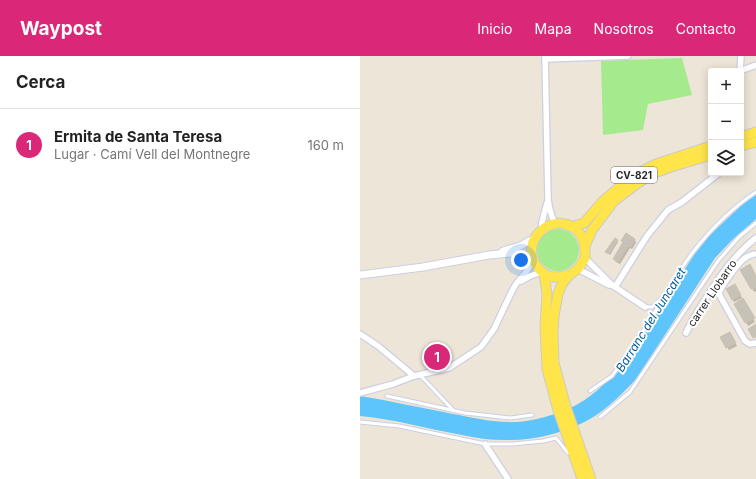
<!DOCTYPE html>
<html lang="es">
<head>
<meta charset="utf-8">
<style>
  :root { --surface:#fff; --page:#f2f2f2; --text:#222; --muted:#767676; --line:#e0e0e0; --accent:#db2777 }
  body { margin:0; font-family:Inter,sans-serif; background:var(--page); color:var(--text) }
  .controls { position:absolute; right:12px; top:12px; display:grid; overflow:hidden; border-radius:4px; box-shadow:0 2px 10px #0003 }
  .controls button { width:36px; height:36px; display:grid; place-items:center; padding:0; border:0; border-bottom:1px solid var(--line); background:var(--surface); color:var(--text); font:20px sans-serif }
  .you { position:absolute; left:161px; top:204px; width:14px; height:14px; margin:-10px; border:3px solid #fff; border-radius:50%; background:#1a73e8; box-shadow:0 0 0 6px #1a73e833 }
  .badge { display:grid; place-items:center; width:26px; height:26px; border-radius:50%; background:var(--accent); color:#fff; font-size:13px; font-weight:700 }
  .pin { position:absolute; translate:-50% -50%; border:2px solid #fff; box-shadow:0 1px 4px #0006 }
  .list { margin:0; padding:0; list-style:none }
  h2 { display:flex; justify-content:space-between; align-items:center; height:52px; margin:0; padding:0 16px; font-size:17px }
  h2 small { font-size:13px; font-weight:400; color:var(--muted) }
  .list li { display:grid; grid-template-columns:26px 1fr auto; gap:12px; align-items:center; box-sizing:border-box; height:72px; padding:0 16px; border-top:1px solid var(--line) }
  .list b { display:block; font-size:15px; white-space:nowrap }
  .list p { margin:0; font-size:13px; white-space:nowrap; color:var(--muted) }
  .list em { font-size:13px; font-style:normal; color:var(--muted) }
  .icon { flex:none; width:22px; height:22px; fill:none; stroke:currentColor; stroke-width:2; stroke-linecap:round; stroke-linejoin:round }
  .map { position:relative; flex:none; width:396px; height:423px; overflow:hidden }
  header { display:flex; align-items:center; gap:24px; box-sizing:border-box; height:56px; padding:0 20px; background:var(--accent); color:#fff }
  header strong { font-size:19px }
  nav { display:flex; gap:22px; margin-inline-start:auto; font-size:14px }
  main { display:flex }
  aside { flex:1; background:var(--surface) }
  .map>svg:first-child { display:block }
</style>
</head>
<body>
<header>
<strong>Waypost</strong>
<nav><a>Inicio</a><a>Mapa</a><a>Nosotros</a><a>Contacto</a></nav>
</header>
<main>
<aside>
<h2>Cerca<small></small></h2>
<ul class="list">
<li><span class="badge">1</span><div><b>Ermita de Santa Teresa</b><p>Lugar · Camí Vell del Montnegre</p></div><em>160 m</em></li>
</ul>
</aside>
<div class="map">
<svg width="396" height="423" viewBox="0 0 396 423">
  <rect width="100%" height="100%" fill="#ede5d7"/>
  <g fill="#a5ea8d">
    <path d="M322 2 332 39 288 48 283 74 243 79 241 5Z"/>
    <circle cx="198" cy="194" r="21"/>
  </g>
  <path fill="#5dc4fc" d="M396 139V163L372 184 355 202 276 323C263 337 250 350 235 360 209 376 175 385 144 384 130 384 116 382 102 379 68 373 35 363 0 360V340C31 345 62 352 93 358 114 362 135 367 157 366 175 365 202 357 218 348 236 338 252 321 265 305L334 199 351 178 383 148Z"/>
  <g fill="#0003">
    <path d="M266 179 275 184 276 187 272 193 270 192 260 208 256 206 254 203 264 187 262 185Z"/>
    <path d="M257 185 258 186 250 199 246 196Z"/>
    <path d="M382 214 396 222V235L394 236Z"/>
    <path d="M375 229 382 242 374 246 367 233Z"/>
    <path d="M383 244 395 266 388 270 376 248Z"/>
    <path d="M370 277 377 290 369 294 362 282Z"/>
  </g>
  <g fill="#c7c2b7" stroke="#c8c2b1">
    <path d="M266 177 275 183 271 191 268 190 258 206 253 203 263 186 261 185Z"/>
    <path d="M255 182 258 184 249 198 245 196Z"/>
    <path d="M390 208 396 220V231L391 233 380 214Z"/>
    <path d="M375 228 381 239 372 244 366 233Z"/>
    <path d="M383 242 395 262 385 267 374 248Z"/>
    <path d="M396 268V281L393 282 388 273Z"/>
    <path d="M370 276 376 287 366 292 360 281Z"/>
  </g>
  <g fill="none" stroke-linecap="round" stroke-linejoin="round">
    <defs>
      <g id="service">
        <path d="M306 238C314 224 323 209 333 196 351 173 372 152 396 136"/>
        <path d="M60 319 93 354"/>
        <path d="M230 335 252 320 276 286 306 238 292 251H285"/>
        <path d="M27 340 105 357 151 362 172 359"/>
        <path d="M240 361 270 336 358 205 379 181 396 167"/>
        <path d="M0 366 39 370 125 388H153L183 385 196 382 208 397"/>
      </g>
      <g id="minor">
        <path d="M185 0 188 143C189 152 191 159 195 168"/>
        <path d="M185 3 268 0"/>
        <path d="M380 15 396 9"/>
        <path d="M380 15 381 0"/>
        <path d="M181 174 182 166 187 147"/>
        <path d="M394 198C391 199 388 200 385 202 379 206 360 231 359 238L385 285 390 288 396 287"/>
        <path d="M225 202 252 229"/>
        <path d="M218 213 249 229H252L285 251"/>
        <path d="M161 225 170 220 182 216"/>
        <path d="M255 231 287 180 308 154 322 146 359 117"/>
        <path d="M326 277C332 264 339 253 346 242 360 219 375 198 396 182"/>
        <path d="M0 278 18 290 54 320"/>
        <path d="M0 337 33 328 54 320 89 312 121 291 134 273 151 237 156 228 166 216 174 205"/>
        <path d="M125 388 148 423"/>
      </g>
      <g id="tertiary">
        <path d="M143 195 160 190 175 182"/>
        <path d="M0 219 63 211 129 199 151 197 161 198 172 202"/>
      </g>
      <g id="primary">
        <path d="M381 81 396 76"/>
        <path d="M381 90 396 86"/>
        <path d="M211 171 224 167 243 145 274 119 296 108 351 90"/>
        <path d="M184 217 187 238 185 271 187 313 198 354 222 423"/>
        <path d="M209 219C196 222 187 223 178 212 155 183 199 149 221 179 223 182 224 187 225 190"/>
        <path d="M231 423 206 351 194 307 193 278 194 260 198 238 202 228 209 219 218 213 225 202V190L232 174 254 145 278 127 294 117 311 111 351 99"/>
      </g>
    </defs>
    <use href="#service" stroke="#cdcfe3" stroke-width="5"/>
    <use href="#minor" stroke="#cdcfe3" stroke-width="8"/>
    <use href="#tertiary" stroke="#cdcfe3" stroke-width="9"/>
    <use href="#primary" stroke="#cbcbcb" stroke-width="11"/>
    <use href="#service" stroke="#fff" stroke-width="3"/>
    <use href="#minor" stroke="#fff" stroke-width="5.5"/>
    <use href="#tertiary" stroke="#fff" stroke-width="7"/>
    <use href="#primary" stroke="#ffe44a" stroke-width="9"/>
  </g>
  <g text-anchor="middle" stroke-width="4" stroke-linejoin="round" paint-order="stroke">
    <rect fill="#fff" stroke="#686868" stroke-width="1" x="251" y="111" width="46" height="16" rx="3"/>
    <g font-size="10" font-weight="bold" fill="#282828">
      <text x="274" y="123">CV-821</text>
    </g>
    <g font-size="11" fill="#282828" stroke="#fff">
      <text transform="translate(352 237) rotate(-56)" y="4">carrer Llobarro</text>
    </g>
    <g font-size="12" font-style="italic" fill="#005ea4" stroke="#fff">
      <text transform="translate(291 264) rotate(-58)" y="4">Barranc del Juncaret</text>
    </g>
  </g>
</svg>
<div class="controls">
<button>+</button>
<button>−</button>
<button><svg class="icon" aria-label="layers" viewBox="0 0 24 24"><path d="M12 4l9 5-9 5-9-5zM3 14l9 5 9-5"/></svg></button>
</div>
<div class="you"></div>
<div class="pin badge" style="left:77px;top:301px">1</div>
</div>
</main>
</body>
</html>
